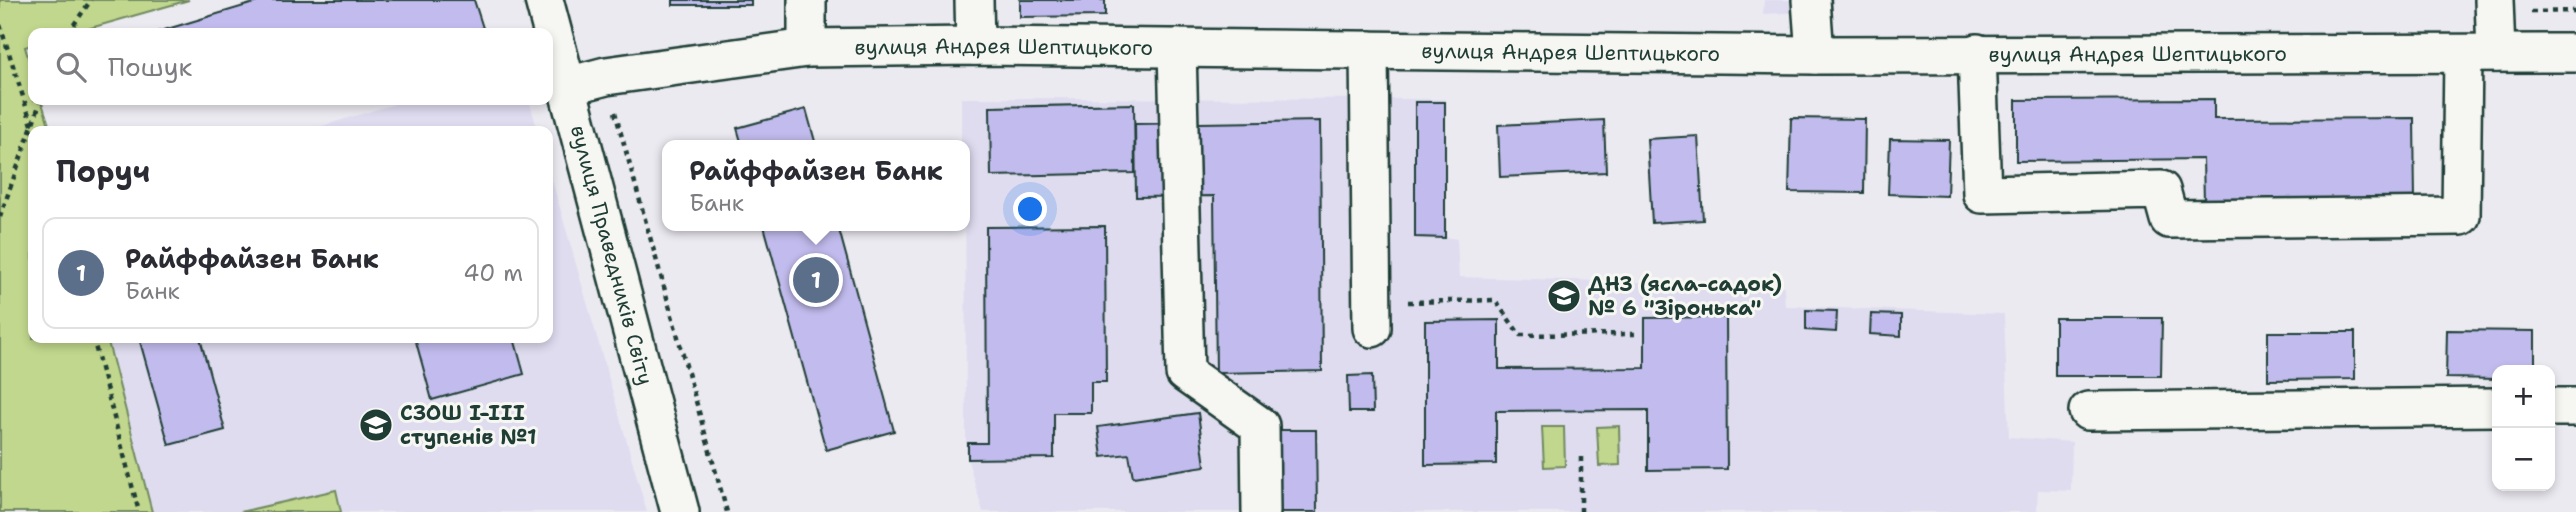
<!DOCTYPE html>
<html lang="uk">
<head>
<meta charset="utf-8">
<style>
  :root { --surface:#fff; --page:#f2f2f3; --text:#2b2b33; --muted:#7c7c81; --line:#e1e1e2; --accent:#1f3d34 }
  body { margin:0; font-family:"Shantell Sans",sans-serif; background:var(--page); color:var(--text) }
  .controls { position:absolute; right:21px; bottom:21px; display:grid; overflow:hidden; border-radius:14px; box-shadow:0 4px 10px #0003 }
  .controls button { width:63px; height:63px; display:grid; place-items:center; padding:0; border:0; border-bottom:2px solid var(--line); background:var(--surface); color:var(--text); font:35px sans-serif }
  .you { position:absolute; left:1031px; top:210px; width:24px; height:24px; margin:-18px; border:5px solid #fff; border-radius:50%; background:#1a73e8; box-shadow:0 0 0 10px #1a73e833 }
  .badge { display:grid; place-items:center; width:46px; height:46px; border-radius:50%; background:var(--accent); color:#fff; font-size:23px; font-weight:700 }
  .pin { position:absolute; translate:-50% -50%; border:4px solid #fff; box-shadow:0 2px 7px #0006 }
  .popup { position:absolute; left:662px; top:140px; width:308px; height:91px; box-sizing:border-box; display:grid; place-content:center; border-radius:14px; background:var(--surface); filter:drop-shadow(0 2px 5px #0005); font-size:23px; white-space:nowrap; color:var(--muted) }
  .popup b { font-size:26px; color:var(--text) }
  .popup::after { content:''; position:absolute; left:50%; top:100%; margin-left:-14px; border:14px solid transparent; border-top-color:var(--surface) }
  .list { margin:0; padding:0; list-style:none }
  h2 { display:flex; justify-content:space-between; align-items:center; height:91px; margin:0; padding:0 28px; font-size:30px }
  h2 small { font-size:23px; font-weight:400; color:var(--muted) }
  .list li { display:grid; grid-template-columns:46px 1fr auto; gap:21px; align-items:center; box-sizing:border-box; height:112px; margin:0 14px 14px; padding:0 14px; border:2px solid var(--line); border-radius:14px }
  .list b { display:block; font-size:26px; white-space:nowrap }
  .list p { margin:0; font-size:23px; white-space:nowrap; color:var(--muted) }
  .list em { font-size:23px; font-style:normal; color:var(--muted) }
  .icon { flex:none; width:38px; height:38px; fill:none; stroke:currentColor; stroke-width:2; stroke-linecap:round; stroke-linejoin:round }
  .map { position:relative; flex:none; width:2576px; height:512px; overflow:hidden }
  .search { position:absolute; background:var(--surface); box-shadow:0 4px 10px #0003; left:28px; top:28px; width:525px; height:77px; display:flex; align-items:center; gap:18px; box-sizing:border-box; padding:0 24px; border-radius:14px; color:var(--muted); font-size:26px }
  .panel { position:absolute; background:var(--surface); box-shadow:0 4px 10px #0003; left:28px; top:126px; width:525px; height:217px; border-radius:14px }
  .map>svg:first-child { display:block }
</style>
</head>
<body>
<div class="map">
<svg width="2576" height="512" viewBox="0 0 2576 512">
  <rect width="100%" height="100%" fill="#eceaf1"/>
  <filter id="ink" filterUnits="userSpaceOnUse"><feTurbulence type="fractalNoise" baseFrequency=".0143" numOctaves="2"/><feDisplacementMap in="SourceGraphic" scale="14" xChannelSelector="R" yChannelSelector="G"/><feConvolveMatrix kernelMatrix="1 2 1 2 8 2 1 2 1" color-interpolation-filters="sRGB"/></filter>
  <g filter="url(#ink)">
    <g fill="#dfdcf0">
      <path d="M1764 0H1834L1832 11 1763 14Z"/>
      <path d="M961 98 1445 99V237L1457 239 1459 277 1784 286 1785 306 2004 314 2009 437 2072 442 2071 491 2038 490 2037 512H983L966 454 965 145H961Z"/>
      <path d="M408 100H529L538 131H305Z"/>
      <path d="M548 166 647 512H152L107 338H548Z"/>
    </g>
    <g fill="#c1d78d" stroke="#708a60" stroke-width="2">
      <path d="M0 0H189L73 33H33V45L25 47 33 74V100H41L51 131H33V338H107L152 512H0Z"/>
      <path d="M1619 426 1620 465 1599 466 1597 427Z"/>
      <path d="M1542 427H1564L1565 466 1544 467Z"/>
      <path d="M336 490 341 512H240Z"/>
    </g>
    <g fill="#c2bcee" stroke="#1f3d34" stroke-width="2">
      <path d="M264 0H474L483 28 465 33H154Z"/>
      <rect x="673" y="0" width="78" height="5"/>
      <path d="M1020 0H1105V16L1020 17Z"/>
      <path d="M2214 99V119L2414 118 2415 201 2204 202 2203 159 2016 161V100Z"/>
      <path d="M1415 102H1445V238L1415 237Z"/>
      <path d="M1134 104 1135 173 991 176 990 107Z"/>
      <path d="M806 109 816 145H742L737 128Z"/>
      <path d="M1791 118 1865 119 1864 193 1789 192Z"/>
      <path d="M1604 120 1606 172 1500 177 1498 125Z"/>
      <path d="M1320 121 1322 371 1216 373 1214 196 1136 197 1135 124Z"/>
      <path d="M1698 136 1703 220 1652 223 1647 139Z"/>
      <path d="M1890 139 1949 140 1947 196 1888 194Z"/>
      <path d="M764 226H838L894 431 826 450Z"/>
      <path d="M1105 226 1106 382H1091V413H1054V458L968 459V443H987L986 227Z"/>
      <path d="M1806 310 1837 311 1836 332 1806 330Z"/>
      <path d="M1871 314 1901 315V336L1870 334Z"/>
      <path d="M1726 317 1727 469 1648 470V410L1496 411V464L1425 465V321L1499 320V369L1645 368V318Z"/>
      <path d="M2055 318H2162L2161 376H2055Z"/>
      <path d="M2447 330 2535 331V370H2497V379L2446 378Z"/>
      <path d="M2268 332H2355V379L2268 380Z"/>
      <path d="M139 338H200L225 430 169 445Z"/>
      <path d="M415 338H514L524 374 432 400Z"/>
      <path d="M1372 375 1373 412H1349L1348 376Z"/>
      <path d="M1198 413 1205 466 1133 477 1129 454 1102 457 1098 427Z"/>
      <path d="M1278 430H1316L1317 512H1279Z"/>
    </g>
    <g fill="none" stroke-linecap="round" stroke-linejoin="round">
      <defs>
        <g id="minor">
          <path id="s1" d="M544 0 680 512"/>
          <path d="M807 0V48"/>
          <path d="M974 0 975 46"/>
          <path d="M1811 0 1815 55"/>
          <path d="M2494 0 2496 53"/>
          <path d="M1177 48 1185 373 1260 426 1261 512"/>
          <path d="M1369 50 1372 328"/>
          <path d="M1977 53 1982 194 2161 190 2169 219 2461 216 2463 54"/>
          <path id="s2" d="M568 86 606 76 807 48 975 46 1815 55 2576 53"/>
          <path d="M2550 407H2576"/>
          <path d="M2088 411 2497 407"/>
        </g>
      </defs>
      <use href="#minor" stroke="#1f3d34" stroke-width="42"/>
      <g stroke="#1f3d34" stroke-width="4.5" stroke-dasharray="5 5" stroke-linecap="butt">
        <path d="M2531 12 2576 11"/>
        <path d="M0 25 34 131"/>
        <path d="M68 33 91 0"/>
        <path d="M615 112 727 512"/>
        <path d="M0 217 41 100"/>
        <path d="M1408 302 1495 300 1520 335 1635 334"/>
        <path d="M93 338 139 512"/>
        <path d="M1581 457V512"/>
      </g>
      <use href="#minor" stroke="#f6f6f2" stroke-width="37"/>
    </g>
  </g>
  <defs>
    <symbol id="school-disc" viewBox="-11 -11 22 22"><circle r="9.5" fill="#1f3d34" stroke="#f6f6f2"/><path d="M0-5L7-2L0 1L-7-2ZM-4 1L0 2.5L4 1V4Q0 6-4 4Z" fill="#fff"/></symbol>
  </defs>
  <g fill-rule="evenodd">
    <use href="#school-disc" x="1545" y="277" width="38" height="38"/>
    <use href="#school-disc" x="357" y="406" width="38" height="38"/>
  </g>
  <g text-anchor="middle" stroke-width="6" stroke-linejoin="round" paint-order="stroke">
    <g font-size="21" fill="#1f3d34" stroke="#f6f6f2">
      <text dy="7" stroke="none"><textPath href="#s2" startOffset="439">вулиця Андрея Шептицького</textPath></text>
      <text dy="7" stroke="none"><textPath href="#s2" startOffset="1006">вулиця Андрея Шептицького</textPath></text>
      <text dy="7" stroke="none"><textPath href="#s2" startOffset="1573">вулиця Андрея Шептицького</textPath></text>
      <text dy="7" stroke="none"><textPath href="#s1" startOffset="264">вулиця Праведників Світу</textPath></text>
    </g>
    <g font-size="21" font-weight="bold" fill="#1f3d34" stroke="#f6f6f2" text-anchor="start">
      <text x="1588" y="291">ДНЗ (ясла-садок)<tspan x="1588" dy="24">№ 6 "Зіронька"</tspan></text>
      <text x="400" y="420">СЗОШ І-ІІІ<tspan x="400" dy="24">ступенів №1</tspan></text>
    </g>
  </g>
</svg>
<div class="controls">
<button>+</button>
<button>−</button>
</div>
<div class="you"></div>
<div class="pin badge" style="left:816px;top:280px;background:#5c6f8a">1</div>
<div class="popup"><b>Райффайзен Банк</b>Банк</div>
<div class="search"><svg class="icon" aria-label="search" viewBox="0 0 24 24"><circle cx="10" cy="10" r="6"/><path d="M15 15l6 6"/></svg>Пошук</div>
<section class="panel">
<h2>Поруч<small></small></h2>
<ul class="list">
<li><span class="badge" style="background:#5c6f8a">1</span><div><b>Райффайзен Банк</b><p>Банк</p></div><em>40 m</em></li>
</ul>
</section>
</div>
</body>
</html>
